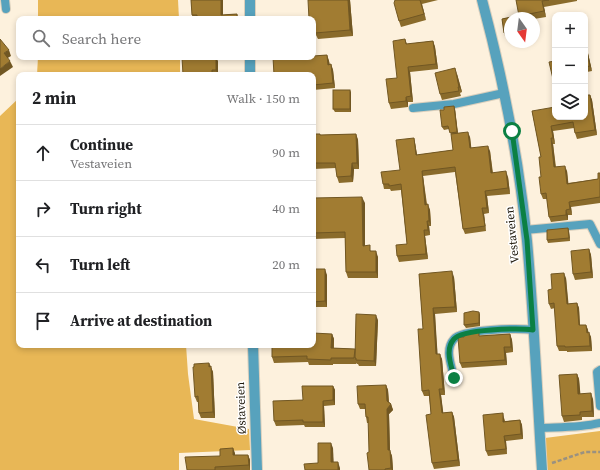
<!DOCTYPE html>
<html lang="en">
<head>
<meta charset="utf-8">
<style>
  :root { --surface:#fff; --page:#f2f2f2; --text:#202124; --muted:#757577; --line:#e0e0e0 }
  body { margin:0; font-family:"Source Serif 4",serif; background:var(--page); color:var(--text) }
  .controls { position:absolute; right:12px; top:12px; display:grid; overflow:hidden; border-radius:8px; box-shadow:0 2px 6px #0003 }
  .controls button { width:36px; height:36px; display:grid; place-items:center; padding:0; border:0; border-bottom:1px solid var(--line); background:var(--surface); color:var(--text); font:20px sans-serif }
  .compass { position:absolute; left:504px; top:12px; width:36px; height:36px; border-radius:50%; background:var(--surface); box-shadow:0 2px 6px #0003; rotate:166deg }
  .stop { position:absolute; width:12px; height:12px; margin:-9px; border:3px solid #0b8043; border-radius:50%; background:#fff }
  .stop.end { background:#0b8043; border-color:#fff; box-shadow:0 1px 4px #0008 }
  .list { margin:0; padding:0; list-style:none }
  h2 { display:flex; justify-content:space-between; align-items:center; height:52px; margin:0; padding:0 16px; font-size:17px }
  h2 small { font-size:13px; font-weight:400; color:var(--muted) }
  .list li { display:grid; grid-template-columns:26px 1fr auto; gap:12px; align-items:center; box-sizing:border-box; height:56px; padding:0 16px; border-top:1px solid var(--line) }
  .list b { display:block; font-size:15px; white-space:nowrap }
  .list p { margin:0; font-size:13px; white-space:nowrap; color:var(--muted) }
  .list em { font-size:13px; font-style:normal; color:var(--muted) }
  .icon { flex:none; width:22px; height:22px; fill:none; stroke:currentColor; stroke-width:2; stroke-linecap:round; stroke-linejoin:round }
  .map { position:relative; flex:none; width:600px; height:470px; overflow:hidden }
  .search { position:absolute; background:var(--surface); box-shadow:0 2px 6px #0003; left:16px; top:16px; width:300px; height:44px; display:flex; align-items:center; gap:10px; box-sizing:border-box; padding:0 14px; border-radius:8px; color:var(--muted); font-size:15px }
  .panel { position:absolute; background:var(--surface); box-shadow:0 2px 6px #0003; left:16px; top:72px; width:300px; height:276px; border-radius:8px }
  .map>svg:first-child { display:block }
</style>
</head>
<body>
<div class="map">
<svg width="600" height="470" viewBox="0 0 600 470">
  <rect width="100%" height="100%" fill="#fdf1dd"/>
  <g fill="#e8b756">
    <path d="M38 0H178L179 19H38Z"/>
    <path d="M38 57H180V75H37Z"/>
    <path d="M19 98V345H186L188 374 194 419 249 429 250 450 179 453V470H0V116Z"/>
    <path d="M600 431V470H545V438Z"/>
  </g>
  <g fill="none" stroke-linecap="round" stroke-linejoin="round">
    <defs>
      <g id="lane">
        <path d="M5 0 6 9"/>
        <path d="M413 108 454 104 504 93"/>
        <path d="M525 230 590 224 600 244"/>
        <path d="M600 370 597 372 600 406"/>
        <path d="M454 378C452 366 444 350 454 339 462 329 519 328 533 330"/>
        <path d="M539 428C559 427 580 428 600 423"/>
      </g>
      <g id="street">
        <path d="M482 0C503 79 519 159 527 241 534 317 537 394 542 470"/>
        <path d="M250 19V0"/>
        <path d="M250 75V57"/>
        <path d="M253 345 257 470"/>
      </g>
    </defs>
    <use href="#lane" stroke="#dacfbc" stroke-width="10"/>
    <use href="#street" stroke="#dacfbc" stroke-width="12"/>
    <path stroke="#9a9180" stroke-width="2.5" stroke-dasharray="4 2" stroke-linecap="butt" d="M552 463 585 452H600"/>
    <use href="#lane" stroke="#57a2bd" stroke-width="8"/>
    <use href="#street" stroke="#57a2bd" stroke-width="10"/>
  </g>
  <g fill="#8a6b2b">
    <path d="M191 0H223V15L237 14 239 19H193L192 15Z"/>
    <path d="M350 0 353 36 318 39 315 33V27H313V19Z"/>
    <path d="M395 0H438L422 4 426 20 401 27 399 21Z"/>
    <path d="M516 0H577V1L544 7 546 17 534 19V18H520Z"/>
    <path d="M516 16 517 18H510V35L505 36 502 19Z"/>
    <path d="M405 39 407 44 433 41 435 47 438 69 410 72 413 102H408V107L391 109 389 103 397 78Z"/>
    <path d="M585 40 592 71 587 72 588 76 585 77Z"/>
    <path d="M327 55 329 61 330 65 331 64 333 70 335 88 313 90V75L293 58Z"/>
    <path d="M218 61V75H183Z"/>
    <path d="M555 61V84L553 79Z"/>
    <path d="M457 74 462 92 460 93 461 96 442 100 440 94Z"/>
    <path d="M350 90 351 93V112H335L333 109Z"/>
    <path d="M590 95 592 100 597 135 577 139 575 133 574 128 553 131 555 144H553L556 167 567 171 568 183 598 179 600 173V203L571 207 572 215H568V220L551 222 549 217 547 199H543L541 194V157L532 111 555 117Z"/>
    <path d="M454 106 455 109 458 133 470 137 471 148 490 151 493 173 508 177 510 194 487 196 489 213 484 214 486 231 465 234 463 229 455 172 423 176 427 204 430 210 431 226H429L430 235 425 236 428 259 399 262 397 256 407 244 401 190 391 191 390 189H384L383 184 400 170 414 138 415 143 417 155 453 150 452 136 449 129 444 130 442 127 444 110Z"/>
    <path d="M313 134H320V135L356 134 358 140 359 169H354L353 182 339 183 337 177 336 168 313 169Z"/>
    <path d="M313 198 365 203V246L378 257V278H348L346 272 345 238 313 239Z"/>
    <path d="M568 228 569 231 570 241 548 243 547 240Z"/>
    <path d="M589 249 591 255 593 278 575 280 573 274Z"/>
    <path d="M313 269 327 275V307H313Z"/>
    <path d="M419 274 454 277 457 312 435 314 437 354 442 359 445 395H441L443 413 452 412 454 417 460 466 434 469 432 463 431 414 429 396H424L422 391 423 329Z"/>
    <path d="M566 278 568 304 577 303 579 308 580 325H586L588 330V332L591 337 592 351 567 352V351H559L557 346 555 308 551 309 549 304 552 289Z"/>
    <path d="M479 312 480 315V326L466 328 464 325Z"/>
    <path d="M378 320 376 366H359L358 364H357L356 363V364H333V365H309L308 362 274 363 272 357 332 334 334 339V348L355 349Z"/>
    <path d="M510 334 512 340 513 352 506 353 507 365 462 368 460 363 464 337Z"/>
    <path d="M214 345H231L214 346Z"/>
    <path d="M209 363 213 372 215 418H201L199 413 198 402H197L195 397Z"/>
    <path d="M577 374 579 379 580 394 593 399 594 417H582V420L564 422 562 416Z"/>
    <path d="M386 385 388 390 389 402 391 404 393 410 389 414 390 451 392 456 393 470H369V423H367L366 417 365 409H360L358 404Z"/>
    <path d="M333 386 335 390V405L324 406 325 427H305L304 425 276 426 274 421 303 400Z"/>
    <path d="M504 418 505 421 520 420 522 425 523 439 506 441 507 454 488 456 486 451Z"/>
    <path d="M235 453V455H248L250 460V470H187Z"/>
  </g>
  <g fill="#715723">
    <path d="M221 0H223V19L221 15Z"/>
    <path d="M348 0H350L353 36 350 30Z"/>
    <path d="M421 0 426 20 424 14Z"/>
    <path d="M542 1 544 7 546 17 544 11Z"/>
    <path d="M585 40 592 71 590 66 585 43Z"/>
    <path d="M433 41 435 47 438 69 436 64Z"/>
    <path d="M9 50 11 56 6 59 4 53Z"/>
    <path d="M327 55 329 61 330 70 328 65Z"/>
    <path d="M216 57 218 61V75L216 70Z"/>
    <path d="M10 61 13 67 0 76V69Z"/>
    <path d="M331 64 333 70 335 88 333 83Z"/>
    <path d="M408 67 410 72 413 102 411 96Z"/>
    <path d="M455 68 457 74 462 92 459 87Z"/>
    <path d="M350 90 351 93V112L350 109Z"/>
    <path d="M590 95 592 100 597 135 595 130Z"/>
    <path d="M406 97 408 102V107L406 101Z"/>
    <path d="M454 106 455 109 458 135 457 132Z"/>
    <path d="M551 126 553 131 555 144 553 138Z"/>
    <path d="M468 132 470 137 472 153 470 148Z"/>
    <path d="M356 134 358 140 359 169 357 163Z"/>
    <path d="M414 138 415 143 418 160 416 155Z"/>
    <path d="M551 138 553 144 556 173 554 167Z"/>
    <path d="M488 146 490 151 493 178 491 173Z"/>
    <path d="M352 163 354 169 353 182 351 176Z"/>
    <path d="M565 166 567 171 569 189 567 184Z"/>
    <path d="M422 171 423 176 427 210 425 205Z"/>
    <path d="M506 171 508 177 510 194 508 188Z"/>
    <path d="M485 191 487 196 489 213 487 208Z"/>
    <path d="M362 197 365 203V251L363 246Z"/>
    <path d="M569 202 571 207 572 215 570 209Z"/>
    <path d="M428 204 430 210 431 226 429 221Z"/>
    <path d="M482 208 484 214 486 231 485 226Z"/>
    <path d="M566 210 568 215V220L566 215Z"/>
    <path d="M427 221 429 226 430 235 428 230Z"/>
    <path d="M568 228 569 231 570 241 569 238Z"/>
    <path d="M424 230 425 236 428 259 426 254Z"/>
    <path d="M589 249 591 255 593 278 591 272Z"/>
    <path d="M376 251 378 257V278L376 272Z"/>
    <path d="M325 269 327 275V307L325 301Z"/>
    <path d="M452 271 454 277 457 312 455 307Z"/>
    <path d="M564 273 566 278 569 309 567 304Z"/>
    <path d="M577 303 579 308 580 330 579 325Z"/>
    <path d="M433 308 435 314 438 360 436 354Z"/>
    <path d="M479 312 480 315V326L479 323Z"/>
    <path d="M376 315 378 320 376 366 374 361Z"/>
    <path d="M586 325 588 330 589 338 587 333Z"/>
    <path d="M589 332 591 337 592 351 590 346Z"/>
    <path d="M332 334 334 339 333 353 331 348Z"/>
    <path d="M510 334 512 340 513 352 511 347Z"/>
    <path d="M504 347 506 353 507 365 505 360Z"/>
    <path d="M440 354 442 359 445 395 443 389Z"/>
    <path d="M209 363 213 372 215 418 213 412Z"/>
    <path d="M577 374 579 379 581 400 578 394Z"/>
    <path d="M386 385 388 390 389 406 387 401Z"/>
    <path d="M333 386 335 390V405L333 400Z"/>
    <path d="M439 389 441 395 444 418 442 413Z"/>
    <path d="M591 393 593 399 594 417 592 411Z"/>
    <path d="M323 401 324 406 325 427 323 422Z"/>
    <path d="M391 404 393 410 389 414 390 451 392 456 393 470H392L391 468 388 450 387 409Z"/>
    <path d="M452 412 454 417 460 466 458 460Z"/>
    <path d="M503 413 504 418 505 427 503 422Z"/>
    <path d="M520 420 522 425 523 439 521 434Z"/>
    <path d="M504 436 506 441 507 454 506 449Z"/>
    <path d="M331 443 333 448 334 468 331 462Z"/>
    <path d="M233 448 235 453V460L233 455Z"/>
    <path d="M248 455 250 460V470L249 465Z"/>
    <path d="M338 462 340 468V470H338Z"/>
  </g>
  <g fill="#a17c32" stroke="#715723">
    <path d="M191 0H221V15L237 14V19H197V15H192Z"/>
    <path d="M308 0H348L350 30 315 33V21H313V19H309Z"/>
    <path d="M395 0H420L424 14 399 21 394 3Z"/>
    <path d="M516 0H549L542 1 544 11 519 16Z"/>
    <path d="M516 16 517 18H510V32L504 33 502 19Z"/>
    <path d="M0 39 9 50 4 53 10 61 0 69Z"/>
    <path d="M405 39 406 44 433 41 436 64 408 67 411 96 406 97V101L389 103 386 79 397 78 393 41Z"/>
    <path d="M585 43 590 66 585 67Z"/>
    <path d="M327 55 328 65 331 64 333 83 313 85V75H274L273 57H291V58L313 57V56Z"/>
    <path d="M182 57H216V70H212V75H183Z"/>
    <path d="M555 61V78L553 79 549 62Z"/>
    <path d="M455 68 459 87H458L459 91 440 94 435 73Z"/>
    <rect x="333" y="90" width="17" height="19"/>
    <path d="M585 95H590L595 130 575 133 573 122 551 126 553 138H551L554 167 565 166 567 184 598 179V173H600V197L569 202 570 209 566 210V215L549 217 546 193 541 194 539 177H541L539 157H541L532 111 555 107V117H585Z"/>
    <path d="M454 106 457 132 450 133 448 126 442 127 440 110H444V107Z"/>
    <path d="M468 132 470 148 488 146 491 173 506 171 508 188 485 191 487 208H482L485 226 463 229 455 167 422 171 425 205 428 204 429 221H427L428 230H424L426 254 397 256 396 245 407 244 401 184 389 186V184H383L381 172 400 170 396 140 414 138 416 155 453 150 451 134Z"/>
    <path d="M313 134H320V135L356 134 357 163H352L351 176 337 177 335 163H313Z"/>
    <path d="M362 197 363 246 370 245V251H376V272H346L345 232 313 233V198Z"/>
    <path d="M568 228 569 238 547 240V230Z"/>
    <path d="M589 249 591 272 573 274 571 251Z"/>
    <path d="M313 269H325V301L313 302Z"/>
    <path d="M452 271 455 307 433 308 436 354H440L443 389H439L442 413 452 412 458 460 432 463 426 415 431 414 429 390 422 391 418 329H423L419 274Z"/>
    <path d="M564 273 567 304 577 303 579 325H586L587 333 589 332 590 346 565 347V346H557L554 303 549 304 548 290 552 289 551 274Z"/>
    <path d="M473 311 479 312V323L464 325V313Z"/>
    <path d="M356 314 376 315 374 361 356 360V358H355Z"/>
    <path d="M479 331V336L510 334 511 347H504L505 360 460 363 458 337H464V334Z"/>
    <path d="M313 333 332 334 331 348 355 349 354 358H331V360L307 359V356L272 357V345H313Z"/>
    <path d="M209 363V367L211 366 213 412 199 413 198 396 195 397 193 367H194V364Z"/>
    <path d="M577 374 578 394 591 393 592 411 580 412V415L562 416 559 375Z"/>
    <path d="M386 385 387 401 391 404 387 409 388 450H390L391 468 385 469V470H369L367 453 369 452 368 417H366L365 404H358L357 386Z"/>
    <path d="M302 386H333V400L323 401V422H303V420L274 421 273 401 303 400Z"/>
    <path d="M503 413V422L520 420 521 434 504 436 506 449 486 451 483 415Z"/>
    <path d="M318 443H331V462H338V470H305L304 464 318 463Z"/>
    <path d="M233 448V455H248L249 465 215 467V470H187L185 457 220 456V449Z"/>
  </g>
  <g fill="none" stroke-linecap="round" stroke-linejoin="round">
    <path stroke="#0b8043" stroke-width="5" d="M454 378C452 366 444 350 454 339 462 329 519 328 533 330L527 240 512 131"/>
  </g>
  <g text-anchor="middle" stroke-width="3" stroke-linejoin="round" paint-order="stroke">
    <g font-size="12" fill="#201a0d" stroke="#fff">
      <text transform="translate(512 235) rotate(-96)" y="4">Vestaveien</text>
      <text transform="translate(241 408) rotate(-92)" y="4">Østaveien</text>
    </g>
  </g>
</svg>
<div class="controls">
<button>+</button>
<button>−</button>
<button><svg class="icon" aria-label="layers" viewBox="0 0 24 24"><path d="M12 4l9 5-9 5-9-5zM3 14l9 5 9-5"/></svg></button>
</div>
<svg class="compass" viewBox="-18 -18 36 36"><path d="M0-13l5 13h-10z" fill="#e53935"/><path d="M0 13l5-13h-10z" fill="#757577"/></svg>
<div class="stop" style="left:512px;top:131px"></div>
<div class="stop end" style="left:454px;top:378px"></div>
<div class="search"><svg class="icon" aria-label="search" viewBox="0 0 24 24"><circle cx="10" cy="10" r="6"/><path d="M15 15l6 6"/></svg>Search here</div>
<section class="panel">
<h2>2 min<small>Walk · 150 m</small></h2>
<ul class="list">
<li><svg class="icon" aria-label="ahead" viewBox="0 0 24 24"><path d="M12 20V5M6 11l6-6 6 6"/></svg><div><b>Continue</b><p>Vestaveien</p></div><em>90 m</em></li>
<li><svg class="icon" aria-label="right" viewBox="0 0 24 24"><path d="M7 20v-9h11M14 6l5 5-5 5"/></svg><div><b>Turn right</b></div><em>40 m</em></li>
<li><svg class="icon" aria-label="left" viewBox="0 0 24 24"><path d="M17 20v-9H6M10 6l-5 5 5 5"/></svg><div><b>Turn left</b></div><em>20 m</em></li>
<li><svg class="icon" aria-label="arrive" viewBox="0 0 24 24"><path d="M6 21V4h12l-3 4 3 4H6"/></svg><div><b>Arrive at destination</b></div></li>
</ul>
</section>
</div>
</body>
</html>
